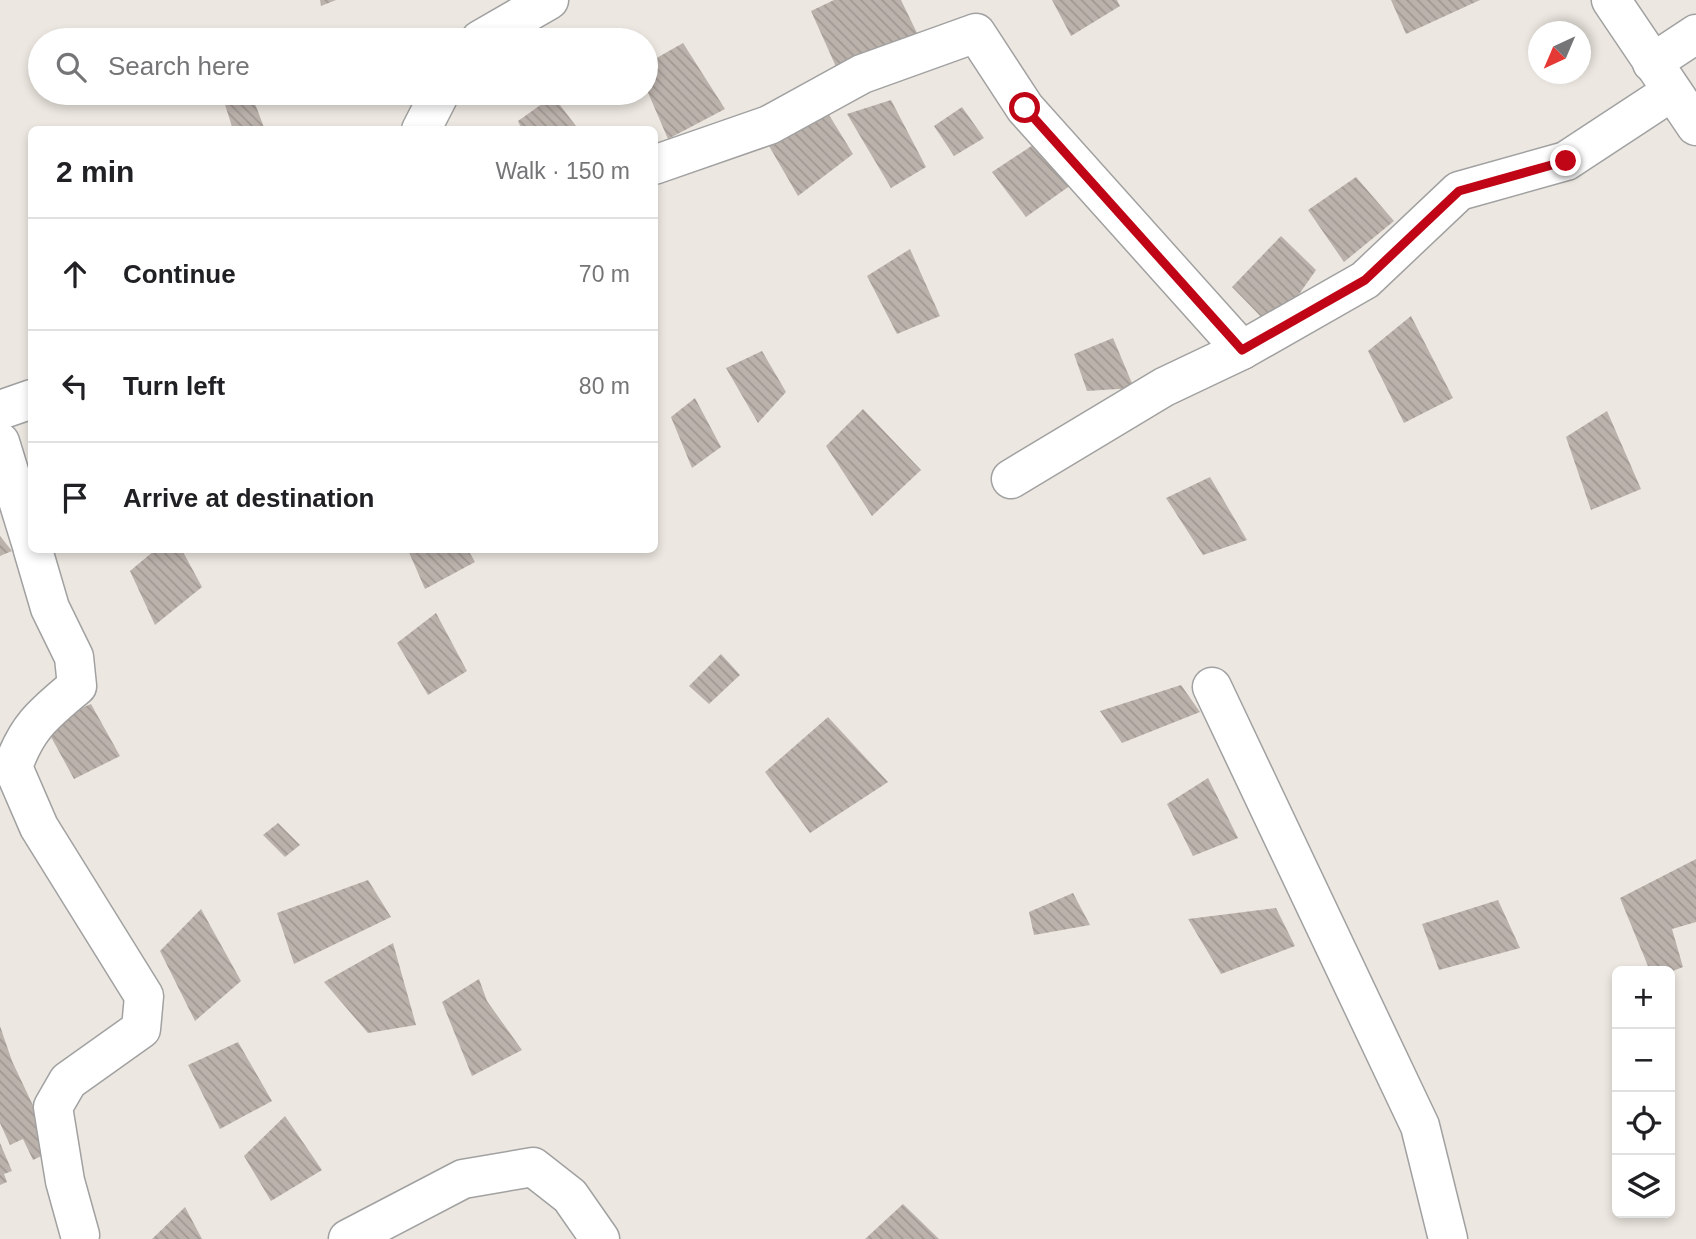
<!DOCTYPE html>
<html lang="en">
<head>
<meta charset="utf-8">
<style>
  :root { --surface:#fff; --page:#f6f6f6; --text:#202124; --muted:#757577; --line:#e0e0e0 }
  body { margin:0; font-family:Helvetica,sans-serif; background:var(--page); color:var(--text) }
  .controls { position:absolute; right:21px; bottom:21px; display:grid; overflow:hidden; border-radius:10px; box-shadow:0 4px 10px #0003 }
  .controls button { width:63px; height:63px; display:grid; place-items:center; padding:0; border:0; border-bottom:2px solid var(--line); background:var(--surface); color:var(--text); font:35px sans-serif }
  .compass { position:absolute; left:1528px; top:21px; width:63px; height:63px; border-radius:50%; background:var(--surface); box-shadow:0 4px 10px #0003; rotate:224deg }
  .stop { position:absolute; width:21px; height:21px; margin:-16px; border:5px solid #c00516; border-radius:50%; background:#fff }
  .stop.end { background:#c00516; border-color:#fff; box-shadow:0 2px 7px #0008 }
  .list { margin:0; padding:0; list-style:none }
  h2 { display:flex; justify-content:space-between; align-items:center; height:91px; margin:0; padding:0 28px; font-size:30px }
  h2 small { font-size:23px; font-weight:400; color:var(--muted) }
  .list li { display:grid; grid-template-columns:46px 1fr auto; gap:21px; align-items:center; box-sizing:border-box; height:112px; padding:0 28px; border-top:2px solid var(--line) }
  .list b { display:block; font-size:26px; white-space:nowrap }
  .list em { font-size:23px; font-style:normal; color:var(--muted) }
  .icon { flex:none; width:38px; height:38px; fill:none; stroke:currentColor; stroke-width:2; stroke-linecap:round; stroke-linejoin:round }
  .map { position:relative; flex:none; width:1696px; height:1239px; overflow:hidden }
  .search { position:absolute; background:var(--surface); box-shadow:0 4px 10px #0003; left:28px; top:28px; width:630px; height:77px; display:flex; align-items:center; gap:18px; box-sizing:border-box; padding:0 24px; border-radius:38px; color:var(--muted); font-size:26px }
  .panel { position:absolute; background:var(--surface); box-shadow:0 4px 10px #0003; left:28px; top:126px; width:630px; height:427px; border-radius:10px }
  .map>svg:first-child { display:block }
</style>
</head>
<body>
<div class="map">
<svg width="1696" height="1239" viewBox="0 0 1696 1239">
  <defs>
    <pattern id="building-back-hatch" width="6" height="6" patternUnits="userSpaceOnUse" patternTransform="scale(1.75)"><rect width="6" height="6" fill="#bcb2ac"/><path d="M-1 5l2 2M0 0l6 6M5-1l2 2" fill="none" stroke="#a19893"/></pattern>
  </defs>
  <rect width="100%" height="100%" fill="#ece7e0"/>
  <g fill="url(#building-back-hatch)">
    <path d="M320 0H336L321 6Z"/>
    <path d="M834 0H901L917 33 837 69 811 11Z"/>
    <path d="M1052 0H1117L1120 6 1071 36Z"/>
    <path d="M1391 0H1480L1406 34Z"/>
    <path d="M683 43 725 109 668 139 646 88V64Z"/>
    <path d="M251 93 265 130H233L222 95Z"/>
    <path d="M553 96 579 130H522L518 121Z"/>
    <path d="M891 100 926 167 891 188 847 114Z"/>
    <path d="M962 107 984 138 954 156 934 126Z"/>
    <path d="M826 110 853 154 798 196 769 146Z"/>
    <path d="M1036 143 1071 185 1026 217 992 172Z"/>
    <path d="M1356 177 1394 221 1344 262 1308 210Z"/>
    <path d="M1281 236 1316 270 1274 330 1232 287Z"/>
    <path d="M910 249 940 316 897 334 867 276Z"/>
    <path d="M1411 316 1453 398 1404 423 1368 351Z"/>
    <path d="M1113 338 1134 388 1087 391 1074 354Z"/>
    <path d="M762 351 786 392 758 423 726 368Z"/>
    <path d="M695 398 721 447 692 468 671 417Z"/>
    <path d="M863 409 921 470 872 516 826 446Z"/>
    <path d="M1607 411 1641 489 1591 510 1566 437Z"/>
    <path d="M1210 477 1247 540 1203 555 1166 498Z"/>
    <path d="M0 536 12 551 0 556Z"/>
    <path d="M155 550H182L202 587 155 625 130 571Z"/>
    <path d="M408 550H468L475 562 425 589Z"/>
    <path d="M436 613 467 671 428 695 397 643Z"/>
    <path d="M721 654 740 675 709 704 689 686Z"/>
    <path d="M1181 685 1200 712 1122 743 1100 711Z"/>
    <path d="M91 704 120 756 74 779 44 724Z"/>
    <path d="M828 717 888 782 810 833 765 772Z"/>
    <path d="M1208 778 1238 838 1193 856 1167 804Z"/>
    <path d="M278 823 300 845 285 857 263 835Z"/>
    <path d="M1696 859V922L1672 929 1683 967 1670 972 1650 971 1620 898Z"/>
    <path d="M368 880 391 917 294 964 277 913Z"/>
    <path d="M1073 893 1090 925 1034 935 1029 912Z"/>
    <path d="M1498 900 1520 948 1439 970 1422 924Z"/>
    <path d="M1276 908 1295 946 1221 974 1188 919Z"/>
    <path d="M201 909 241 981 195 1021 160 951Z"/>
    <path d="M393 943 416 1025 368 1033 324 982Z"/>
    <path d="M479 979 487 1001 522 1050 472 1076 442 1002Z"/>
    <path d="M0 1026 12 1061 54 1150 33 1160 23 1139 10 1145 0 1123Z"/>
    <path d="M238 1042 272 1101 220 1129 188 1065Z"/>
    <path d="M285 1116 322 1170 271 1201 244 1156Z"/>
    <path d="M0 1143 12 1171 4 1174 7 1182 0 1185Z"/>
    <path d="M903 1204 939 1239H865Z"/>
    <path d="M185 1207 202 1239H152Z"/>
  </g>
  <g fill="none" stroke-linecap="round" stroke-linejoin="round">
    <defs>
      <g id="minor">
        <path d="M1611 0 1696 126"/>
        <path d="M480 40 549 0"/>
        <path d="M1652 63 1696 34"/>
        <path d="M421 130 440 93"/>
        <path d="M654 165 769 125 862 74 976 33 1025 108 1242 350"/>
        <path d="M0 410 32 399"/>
        <path d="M0 442 32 546"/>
        <path d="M1011 479 1164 387 1242 350 1365 280 1459 191 1566 161 1671 92"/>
        <path d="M33 550 50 608 74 657 77 686C45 713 27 726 13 767L39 827 144 996 141 1029 68 1081 53 1107 65 1181 80 1235"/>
        <path d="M1212 687 1420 1126 1448 1239"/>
        <path d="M348 1239 463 1179 533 1167 570 1196 600 1239"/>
      </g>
    </defs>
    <use href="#minor" stroke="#a1a1a1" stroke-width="41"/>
    <use href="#minor" stroke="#fff" stroke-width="38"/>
  </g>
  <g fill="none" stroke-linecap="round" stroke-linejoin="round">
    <path stroke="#c00516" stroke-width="9" d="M1025 108 1242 350 1365 280 1459 191 1566 161"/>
  </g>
</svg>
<div class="controls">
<button>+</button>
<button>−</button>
<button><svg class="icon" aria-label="locate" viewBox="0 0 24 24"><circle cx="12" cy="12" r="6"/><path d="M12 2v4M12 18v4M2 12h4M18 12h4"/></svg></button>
<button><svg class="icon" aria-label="layers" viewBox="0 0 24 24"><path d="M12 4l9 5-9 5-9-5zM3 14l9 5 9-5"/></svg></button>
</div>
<svg class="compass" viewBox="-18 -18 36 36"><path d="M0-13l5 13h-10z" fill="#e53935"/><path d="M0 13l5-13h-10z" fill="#757577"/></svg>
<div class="stop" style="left:1025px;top:108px"></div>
<div class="stop end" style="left:1566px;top:161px"></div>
<div class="search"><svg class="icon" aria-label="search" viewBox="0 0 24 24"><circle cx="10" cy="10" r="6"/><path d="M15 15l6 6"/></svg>Search here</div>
<section class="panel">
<h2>2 min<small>Walk · 150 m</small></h2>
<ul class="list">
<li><svg class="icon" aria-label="ahead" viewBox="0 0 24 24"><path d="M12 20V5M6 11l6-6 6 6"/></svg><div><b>Continue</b></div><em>70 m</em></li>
<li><svg class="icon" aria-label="left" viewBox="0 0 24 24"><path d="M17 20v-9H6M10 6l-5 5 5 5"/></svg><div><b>Turn left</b></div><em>80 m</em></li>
<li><svg class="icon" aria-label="arrive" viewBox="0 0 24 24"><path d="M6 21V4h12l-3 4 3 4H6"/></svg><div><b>Arrive at destination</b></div></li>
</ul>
</section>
</div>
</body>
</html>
